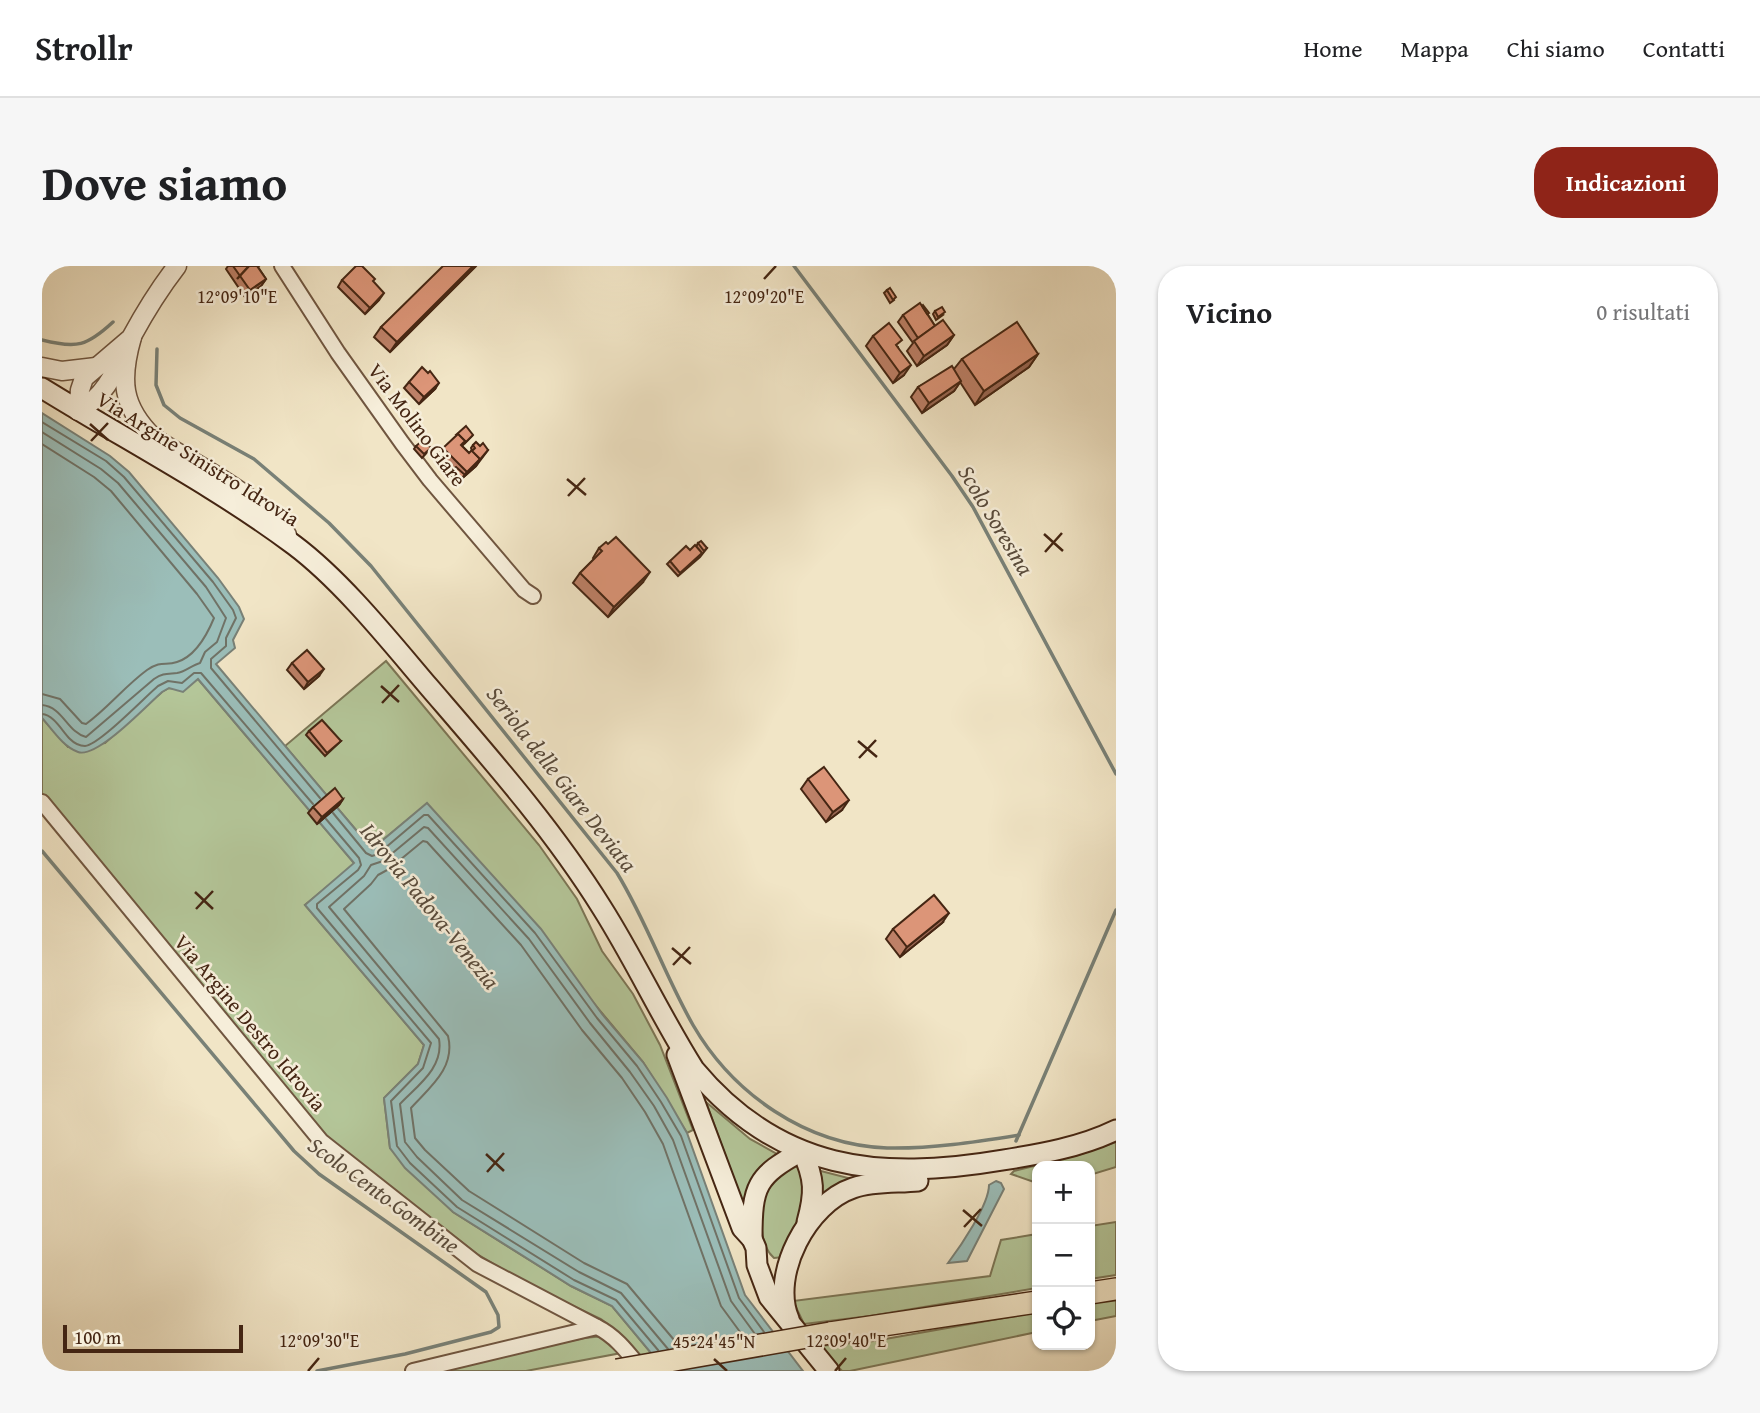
<!DOCTYPE html>
<html lang="it">
<head>
<meta charset="utf-8">
<style>
  :root { --surface:#fff; --page:#f6f6f6; --text:#202124; --muted:#757577; --line:#e0e0e0; --accent:#8f2418 }
  body { margin:0; font-family:"Gentium Book Plus",serif; background:var(--page); color:var(--text) }
  .controls { position:absolute; right:21px; bottom:21px; display:grid; overflow:hidden; border-radius:14px; box-shadow:0 2px 5px #0004 }
  .controls button { width:63px; height:63px; display:grid; place-items:center; padding:0; border:0; border-bottom:2px solid var(--line); background:var(--surface); color:var(--text); font:35px sans-serif }
  .scale { position:absolute; left:21px; bottom:18px; width:180px; box-sizing:border-box; padding-left:7px; border:4px solid #452613; border-top:0; font-size:19px; line-height:24px; white-space:nowrap; color:#452613; -webkit-text-stroke:5px #f6eeda; paint-order:stroke }
  .list { margin:0; padding:0; list-style:none }
  h2 { display:flex; justify-content:space-between; align-items:center; height:91px; margin:0; padding:0 28px; font-size:30px }
  h2 small { font-size:23px; font-weight:400; color:var(--muted) }
  .icon { flex:none; width:38px; height:38px; fill:none; stroke:currentColor; stroke-width:2; stroke-linecap:round; stroke-linejoin:round }
  .map { position:relative; flex:none; width:1074px; height:1105px; overflow:hidden; border-radius:28px }
  header { display:flex; align-items:center; gap:42px; box-sizing:border-box; height:98px; padding:0 35px; background:var(--surface); border-bottom:2px solid var(--line) }
  header strong { font-size:33px }
  nav { display:flex; gap:38px; margin-inline-start:auto; font-size:24px }
  .intro { display:flex; align-items:center; justify-content:space-between; box-sizing:border-box; height:168px; padding:0 42px }
  h1 { margin:0; font-size:49px }
  .button { padding:18px 32px; border-radius:28px; background:var(--accent); color:#fff; font-size:24px; font-weight:700 }
  main { display:flex; gap:42px; padding:0 42px }
  aside { flex:1; background:var(--surface); border-radius:28px; box-shadow:0 2px 5px #0004 }
  .map>svg:first-child { display:block }
</style>
</head>
<body>
<header>
<strong>Strollr</strong>
<nav><a>Home</a><a>Mappa</a><a>Chi siamo</a><a>Contatti</a></nav>
</header>
<div class="intro"><h1>Dove siamo</h1><a class="button">Indicazioni</a></div>
<main>
<div class="map">
<svg width="1074" height="1105" viewBox="0 0 1074 1105">
  <rect width="100%" height="100%" fill="#f1e5c6"/>
  <filter id="stains"><feTurbulence type="fractalNoise" baseFrequency=".00286" numOctaves="4"/><feColorMatrix values="0 0 0 0 .2 0 0 0 0 .09 0 0 0 0 .02 0 0 0 .5 -.17"/></filter>
  <radialGradient id="worn" r=".72"><stop offset=".6" stop-color="#630" stop-opacity="0"/><stop offset="1" stop-color="#630" stop-opacity=".3"/></radialGradient>
  <g fill="#b4c699" stroke="#7c7656" stroke-width="2">
    <path d="M344 395 497 579 535 633 560 685 591 728 618 779 651 864 645 867 601 796 385 538 330 583 243 480Z"/>
    <path d="M156 413 313 598 263 639 382 779 376 798 342 832 348 882 411 946 529 1020 570 1040 624 1105H607L572 1063 559 1053 487 1019 435 988 291 876 275 860 0 530V452L26 481 63 477 120 426 127 422 134 423Z"/>
    <path d="M664 836 708 873 737 889 703 943Z"/>
    <path d="M1074 876V901L1048 909V900H995V917L969 908 972 905 1036 889Z"/>
    <path d="M752 899C780 914 751 970 742 991L732 992C714 976 720 943 722 922Z"/>
    <path d="M775 904 814 914 777 935Z"/>
    <path d="M1074 956V1009L1048 1013V960Z"/>
    <path d="M995 968V1022L828 1050 762 1058 751 1035 948 1010 959 974Z"/>
    <path d="M1074 1032V1050L1048 1055V1036Z"/>
    <path d="M995 1046V1066L808 1105H800L777 1080 832 1075Z"/>
    <path d="M562 1070 579 1087 484 1105H389L542 1072Z"/>
  </g>
  <g fill="#9bbeb9" stroke="#798177" stroke-width="2">
    <path d="M0 147 68 190 87 206 176 312 197 341 202 353 191 374 193 382 174 398 330 583 385 537 499 663 560 748 601 796 625 832 645 867 703 1029 761 1105H624L570 1040 529 1020 411 946 363 902 348 882 342 832 376 798 382 779 263 639 312 597 156 413 141 426 127 422 120 426C105 439 55 493 36 486 21 481 10 463 0 452Z"/>
    <path d="M954 915 959 917 962 923 925 995 906 997C918 981 947 939 947 919Z"/>
  </g>
  <g fill="none" stroke-linecap="round" stroke-linejoin="round">
    <g stroke="#707266" stroke-width="2">
      <path d="M0 156 64 195 82 211 171 316 191 344 194 352 184 372V380L169 393V402L278 532"/>
      <path d="M0 166 59 203 76 217 164 321 184 352 175 376 163 386 158 397C150 399 143 406 135 407 125 408 121 407 112 413L44 471C25 466 21 441 0 439"/>
      <path d="M0 178 52 211 69 225 155 328 172 352C165 369 154 390 135 396 123 400 120 394 105 404 83 420 66 442 44 458L40 457 18 433 0 428"/>
      <path d="M0 448C12 449 20 465 28 473 32 477 37 480 43 480 57 479 103 431 116 420L126 415 140 417 152 407H159L271 538"/>
      <path d="M291 547 324 587 330 590 336 588 382 549H386L493 667 555 752 595 800 619 836 639 870 697 1032 722 1066"/>
      <path d="M284 553 317 592 319 599 316 604 275 638V642L389 777 381 802 349 835 355 880 368 897 415 941 532 1014 574 1034 616 1084"/>
      <path d="M638 1081 585 1018 542 997 427 925 383 884 373 872 369 842C387 822 414 802 406 770L302 643 329 618 336 609 347 603 381 575 385 576 479 679 540 764 580 812 603 846 621 878 679 1040 701 1070"/>
      <path d="M626 1083 579 1027 537 1006 420 934 375 891 363 876 358 838C375 820 402 802 397 773L287 641 322 610 329 599 341 595 382 561 386 562 487 673 548 757 588 806 612 840 631 874 689 1035 713 1068"/>
    </g>
    <g stroke="#798177" stroke-width="3.5">
      <path d="M752 0 910 210 931 241 1074 508"/>
      <path d="M0 74C35 83 45 80 71 56"/>
      <path d="M115 83 114 119 122 139 138 152 212 193 287 257 329 300 575 607C605 656 623 710 651 759 691 828 764 879 845 882 889 883 933 876 977 869"/>
      <path d="M0 585 252 885 277 908 444 1026 456 1049 457 1061 449 1066 363 1088 275 1105"/>
      <path d="M974 875 1074 644"/>
    </g>
    <defs>
      <g id="minor">
        <path d="M240 0 296 87 360 177 388 214 482 324 491 330"/>
        <path d="M0 536 279 875 435 998 555 1061"/>
        <path d="M371 1105 555 1061C574 1070 587 1088 600 1104"/>
      </g>
      <g id="tertiary">
        <path d="M90 71C78 113 79 140 112 172 157 201 211 225 245 269"/>
        <path d="M90 71 42 112 38 124 36 145C66 130 76 98 90 70 103 46 118 22 135 0"/>
        <path d="M0 101 20 105 54 101"/>
      </g>
      <g id="secondary">
        <path d="M0 122C84 174 173 220 252 279 300 315 347 374 387 421 448 492 510 562 560 642 593 694 619 751 652 803 737 905 837 915 961 894 999 888 1039 881 1074 864"/>
        <path d="M635 789 700 962 710 973 714 982 715 999 727 1031 787 1105"/>
        <path d="M760 885C773 913 773 927 765 956"/>
        <path d="M710 973C710 920 714 910 760 885"/>
        <path d="M747 1053C728 1008 766 937 811 922 831 915 855 917 876 915"/>
      </g>
      <g id="primary">
        <path d="M1048 1027 1074 1023"/>
        <path d="M788 1067 995 1036"/>
      </g>
    </defs>
    <use href="#minor" stroke="#705640" stroke-width="18"/>
    <use href="#tertiary" stroke="#705640" stroke-width="21"/>
    <use href="#secondary" stroke="#452613" stroke-width="23"/>
    <use href="#primary" stroke="#452613" stroke-width="24"/>
    <use href="#minor" stroke="#f6eeda" stroke-width="14"/>
    <use href="#tertiary" stroke="#f6eeda" stroke-width="18"/>
    <use href="#secondary" stroke="#f6eeda" stroke-width="19"/>
    <use href="#primary" stroke="#f1e5c6" stroke-width="21"/>
    <defs>
      <path id="primary-bridge" d="M575 1104 788 1067"/>
    </defs>
    <use href="#primary-bridge" stroke="#452613" stroke-width="24" stroke-linecap="butt"/>
    <use href="#primary-bridge" stroke="#f1e5c6" stroke-width="21"/>
  </g>
  <g fill="#bd8067" stroke="#452613" stroke-width="2">
    <path d="M186 0H217L216 1 224 13 219 20 203 31 184 3Z"/>
    <path d="M434 0 348 86 332 71 339 61Z"/>
    <path d="M300 14 331 16 337 34 323 48 296 21Z"/>
    <path d="M845 24 852 34 848 37 842 27Z"/>
    <path d="M893 45 901 49 894 54 891 48Z"/>
    <path d="M861 49H886L893 60 912 69 905 79 875 100 865 85 871 77 856 56Z"/>
    <path d="M831 70 856 81 862 109 851 117 824 80Z"/>
    <path d="M996 88 987 101 933 139 918 116 912 125 880 147 869 131 876 121 912 103 920 93Z"/>
    <path d="M367 116 393 123 377 138 362 122Z"/>
    <path d="M431 169 420 180 427 187 430 185 429 182 431 179 438 180 446 184 434 200 416 216 408 208 412 203 397 188 401 182Z"/>
    <path d="M374 180 389 182 380 192 372 183Z"/>
    <path d="M656 277 665 282 658 291 636 310 625 298 628 295 654 281Z"/>
    <path d="M557 282 601 316 566 351 531 317 538 307 552 293 551 292Z"/>
    <path d="M250 397 277 410 262 423 245 404Z"/>
    <path d="M267 465 299 475 283 490 264 469Z"/>
    <path d="M766 513 800 544 784 556 759 523Z"/>
    <path d="M301 533 297 539 275 558 266 547 271 541Z"/>
    <path d="M900 657 858 691 844 673 851 663Z"/>
  </g>
  <g fill="#9a6854" stroke="#452613" stroke-width="2">
    <path d="M431 0H434L348 86 355 76Z"/>
    <path d="M224 13 219 20 203 31 208 24Z"/>
    <path d="M342 27 337 34 323 48 328 42Z"/>
    <path d="M912 69 905 79 875 100 882 90Z"/>
    <path d="M996 88 987 101 933 139 942 125Z"/>
    <path d="M869 99 862 109 851 117 858 107Z"/>
    <path d="M919 115 912 125 880 147 887 137Z"/>
    <path d="M397 117 393 123 377 138 382 131Z"/>
    <path d="M438 193 434 200 416 216 425 206Z"/>
    <path d="M608 306 601 316 566 351 572 341Z"/>
    <path d="M282 403 277 410 262 423 266 416Z"/>
    <path d="M301 533 297 539 275 558 280 551Z"/>
    <path d="M807 534 800 544 784 556 791 546Z"/>
    <path d="M907 647 900 657 858 691 865 681Z"/>
  </g>
  <g fill="#dc9578" stroke="#452613" stroke-width="2">
    <path d="M191 0H215L224 13 208 24Z"/>
    <path d="M314 0H320L333 13 331 15 342 27 328 42 300 14Z"/>
    <path d="M401 0H431L355 76 339 61Z"/>
    <path d="M848 22 854 31 851 34 845 24Z"/>
    <path d="M878 37 893 60 876 72 861 49Z"/>
    <path d="M881 39 887 47 885 48 880 40Z"/>
    <path d="M900 41 903 46 896 51 893 45Z"/>
    <path d="M901 54 912 69 882 90 872 75Z"/>
    <path d="M975 56 996 88 942 125 920 93Z"/>
    <path d="M847 57 860 74 854 79 869 99 858 107 831 70Z"/>
    <path d="M910 100 919 115 887 137 876 121Z"/>
    <path d="M380 101 386 107 388 105 397 117 382 131 367 116Z"/>
    <path d="M424 160 431 169 423 177 422 176 423 175 416 168H415Z"/>
    <path d="M416 168 423 175 419 179 427 187 430 184 438 193 425 206 401 182Z"/>
    <path d="M381 174 389 182 382 188 374 180Z"/>
    <path d="M434 176 438 180 441 177 446 184 436 196 438 193 430 185 433 182 431 179Z"/>
    <path d="M414 201 423 209 418 213 410 204Z"/>
    <path d="M574 271 608 306 572 341 538 307 560 285 557 282 564 276 566 278Z"/>
    <path d="M659 275 665 282 662 285 656 277Z"/>
    <path d="M653 279 660 287 638 307 628 295 644 280 648 284Z"/>
    <path d="M265 384 282 403 266 416 250 397Z"/>
    <path d="M280 454 299 475 285 487 267 465Z"/>
    <path d="M782 501 807 534 791 546 766 513Z"/>
    <path d="M293 522 301 533 280 551 271 541Z"/>
    <path d="M892 629 907 647 865 681 851 663Z"/>
  </g>
  <path fill="none" stroke="#452613" stroke-width="2.5" d="M195 13 207 0M722 13 734 0M48 158 66 174M49 175 66 157M525 213 544 229M526 230 543 212M1002 268 1021 285M1003 286 1020 267M339 420 357 436M340 437 357 419M816 475 835 491M817 492 834 474M153 626 171 643M154 643 171 625M630 682 649 698M631 699 648 681M444 888 462 905M445 906 462 887M921 944 940 960M922 961 939 943M672 1093 685 1105M266 1105 277 1092M793 1105 804 1092"/>
  <g text-anchor="middle" stroke-width="5" stroke-linejoin="round" paint-order="stroke">
    <g font-size="21" fill="#452613" stroke="#f6eeda">
      <text transform="translate(375 159) rotate(53)" y="7">Via Molino Giare</text>
      <text transform="translate(156 193) rotate(32)" y="7">Via Argine Sinistro Idrovia</text>
      <text transform="translate(208 757) rotate(50)" y="7">Via Argine Destro Idrovia</text>
    </g>
    <g font-size="23" font-style="italic" fill="#5a4c3c" stroke="#f6eeda">
      <text transform="translate(954 254) rotate(59)" y="8">Scolo Soresina</text>
      <text transform="translate(520 513) rotate(52)" y="8">Seriola delle Giare Deviata</text>
      <text transform="translate(388 640) rotate(51)" y="8">Idrovia Padova-Venezia</text>
      <text transform="translate(342 929) rotate(36)" y="8">Scolo Cento Gombine</text>
    </g>
  </g>
  <g font-size="18" text-anchor="middle" fill="#452613" stroke="#f6eeda" stroke-width="5" stroke-linejoin="round" paint-order="stroke">
    <text x="195" y="37">12°09'10"E</text>
    <text x="722" y="37">12°09'20"E</text>
    <text x="277" y="1081">12°09'30"E</text>
    <text x="804" y="1081">12°09'40"E</text>
    <text x="672" y="1082">45°24'45"N</text>
  </g>
  <rect width="100%" height="100%" filter="url(#stains)"/>
  <rect width="100%" height="100%" fill="url(#worn)"/>
</svg>
<div class="controls">
<button>+</button>
<button>−</button>
<button><svg class="icon" aria-label="locate" viewBox="0 0 24 24"><circle cx="12" cy="12" r="6"/><path d="M12 2v4M12 18v4M2 12h4M18 12h4"/></svg></button>
</div>
<div class="scale">100 m</div>
</div>
<aside>
<h2>Vicino<small>0 risultati</small></h2>
<ul class="list">
</ul>
</aside>
</main>
</body>
</html>
